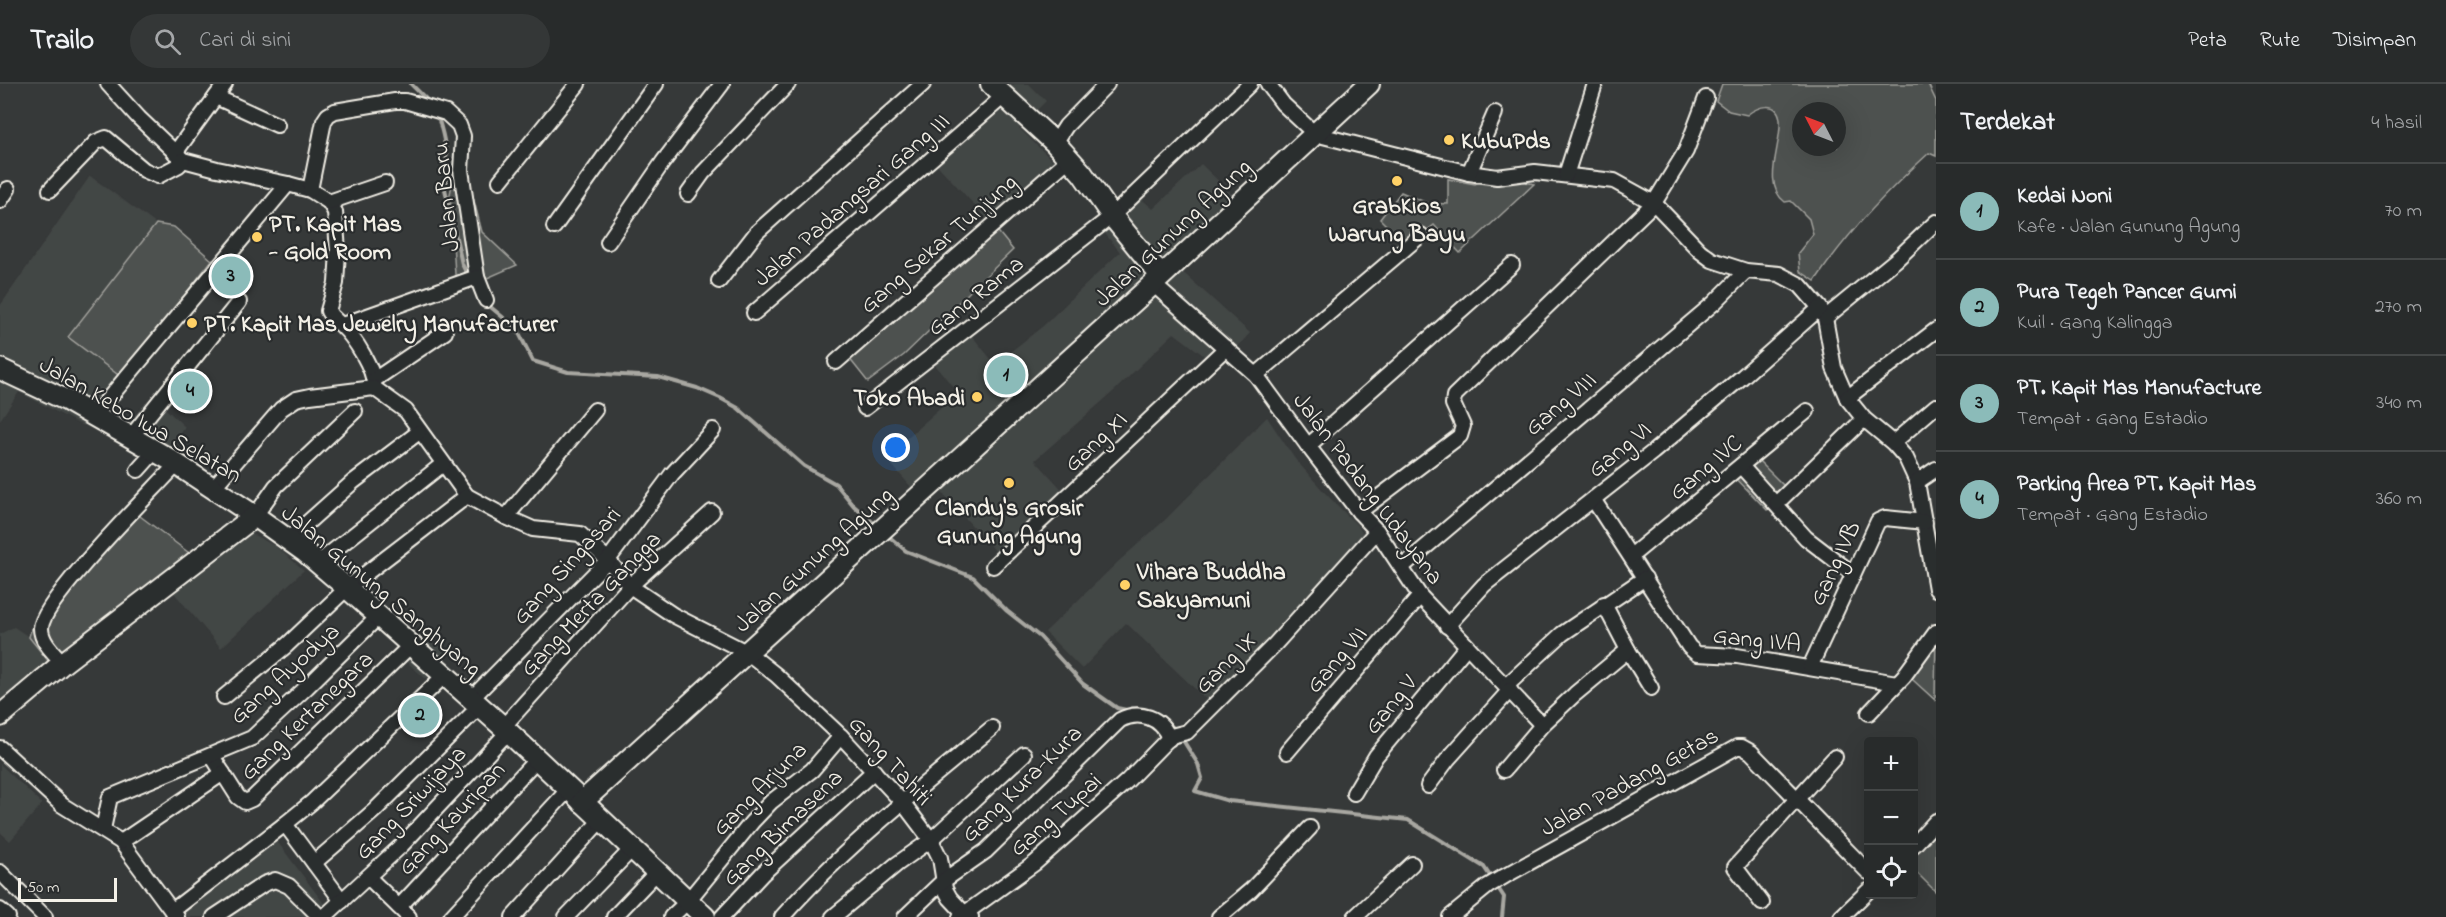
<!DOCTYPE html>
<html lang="id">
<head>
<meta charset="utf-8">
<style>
  :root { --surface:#282b2b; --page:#343737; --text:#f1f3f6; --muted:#a5a7a9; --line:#444747; --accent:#8bbbb9 }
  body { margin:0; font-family:"Indie Flower",sans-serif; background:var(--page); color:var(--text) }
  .controls { position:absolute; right:18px; bottom:18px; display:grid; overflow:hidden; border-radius:6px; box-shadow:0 6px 24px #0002 }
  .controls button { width:54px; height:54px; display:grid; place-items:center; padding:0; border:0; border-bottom:2px solid var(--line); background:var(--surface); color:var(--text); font:30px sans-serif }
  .compass { position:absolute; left:1792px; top:18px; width:54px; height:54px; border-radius:50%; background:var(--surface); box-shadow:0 6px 24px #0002; rotate:312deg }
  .scale { position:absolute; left:18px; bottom:15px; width:99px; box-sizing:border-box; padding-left:6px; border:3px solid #f4f1e8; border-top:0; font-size:16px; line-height:21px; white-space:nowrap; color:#f4f1e8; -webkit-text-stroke:4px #2a2d2e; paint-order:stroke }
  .you { position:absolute; left:896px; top:364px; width:21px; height:21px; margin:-15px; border:4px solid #fff; border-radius:50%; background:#1a73e8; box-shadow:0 0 0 9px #1a73e833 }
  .badge { display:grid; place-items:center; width:39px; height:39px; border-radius:50%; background:var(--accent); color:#111; font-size:20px; font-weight:700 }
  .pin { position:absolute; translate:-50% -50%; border:3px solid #fff; box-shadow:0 2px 6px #0006 }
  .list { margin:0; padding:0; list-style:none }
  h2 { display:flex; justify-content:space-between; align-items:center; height:78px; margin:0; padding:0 24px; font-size:26px }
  h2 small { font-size:20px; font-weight:400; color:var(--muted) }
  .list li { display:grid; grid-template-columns:39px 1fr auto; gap:18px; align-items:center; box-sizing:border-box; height:96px; padding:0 24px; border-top:2px solid var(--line) }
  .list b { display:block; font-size:22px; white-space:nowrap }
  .list p { margin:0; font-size:20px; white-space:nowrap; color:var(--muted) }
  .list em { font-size:20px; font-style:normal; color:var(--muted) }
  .icon { flex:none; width:33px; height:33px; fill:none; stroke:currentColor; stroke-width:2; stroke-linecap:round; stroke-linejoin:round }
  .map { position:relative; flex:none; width:1936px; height:833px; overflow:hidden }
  header { display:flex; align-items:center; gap:36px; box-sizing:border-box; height:84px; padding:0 30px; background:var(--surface); border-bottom:2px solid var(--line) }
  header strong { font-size:28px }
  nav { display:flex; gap:33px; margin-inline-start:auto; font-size:21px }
  .search { width:420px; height:54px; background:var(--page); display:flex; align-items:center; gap:15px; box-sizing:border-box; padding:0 21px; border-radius:33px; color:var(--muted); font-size:22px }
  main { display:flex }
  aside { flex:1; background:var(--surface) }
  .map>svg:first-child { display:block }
</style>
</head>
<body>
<header>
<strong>Trailo</strong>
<div class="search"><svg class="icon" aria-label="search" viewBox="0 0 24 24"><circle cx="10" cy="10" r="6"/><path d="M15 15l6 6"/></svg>Cari di sini</div>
<nav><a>Peta</a><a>Rute</a><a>Disimpan</a></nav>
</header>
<main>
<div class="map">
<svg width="1936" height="833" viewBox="0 0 1936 833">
  <rect width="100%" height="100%" fill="#363939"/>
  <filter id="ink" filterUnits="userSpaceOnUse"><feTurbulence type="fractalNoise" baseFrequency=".0167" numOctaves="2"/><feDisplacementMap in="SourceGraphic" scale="12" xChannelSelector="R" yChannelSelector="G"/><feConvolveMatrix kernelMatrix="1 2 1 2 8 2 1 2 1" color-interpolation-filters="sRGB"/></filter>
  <g filter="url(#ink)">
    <g fill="#434645">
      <path d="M1014 0H1029L1046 17 1019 44 1054 78 991 139 929 72 987 13 995 21Z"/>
      <path d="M1201 80 1240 118 1176 182 1250 249 1219 283 1174 249 1114 307 1035 376 1067 411 1000 472 933 399 919 412 885 373 958 309 928 272 964 242 995 280 1043 242 1120 168 1094 136 1129 104 1153 125Z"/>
      <path d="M90 92 156 140 83 234 121 293 83 342 19 308 0 336V222Z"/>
      <path d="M152 312 185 343 152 379 113 356Z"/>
      <path d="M1267 333 1295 375 1325 409 1358 442 1369 459 1213 622 1126 539 1082 585 1045 548 1119 477 1166 435Z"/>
      <path d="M250 449 275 462 304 486 221 564 169 503 226 460Z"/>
      <path d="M14 543 29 553 57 588 0 634V550Z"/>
      <path d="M430 550 450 568 426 595 401 573 420 552 425 556Z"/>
      <path d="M0 680 42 720 10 757 0 748Z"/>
      <path d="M273 752 334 833H171Z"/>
    </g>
    <g fill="#4e514f" stroke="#a1a19c" stroke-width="1.5" fill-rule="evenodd">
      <path d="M1722 0H1928L1936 17V72L1929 69C1886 108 1847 149 1815 197L1800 187 1798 169 1813 150 1809 135 1791 117 1785 118C1761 100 1782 61 1780 36 1778 16 1758 22 1747 31L1729 27 1716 17ZM1801 27H1837V63H1801Z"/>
      <path d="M460 62 482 148 517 181 462 205 455 190 450 110Z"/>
      <path d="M1494 91 1534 100 1460 169 1434 141 1407 162 1380 135 1401 108 1427 119 1448 120V95L1475 100Z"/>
      <path d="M991 139 1013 166 904 271 868 298 845 269Z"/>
      <path d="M156 140 174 143 212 176 121 293 68 253Z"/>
      <path d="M1753 371 1788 406 1767 426 1732 390Z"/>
      <path d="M128 423 201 478 57 588 29 553C36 521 104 451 128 423Z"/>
      <path d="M1932 540 1936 544 1935 616 1903 587 1929 549Z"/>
      <path d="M1936 735V808L1914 786V759Z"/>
    </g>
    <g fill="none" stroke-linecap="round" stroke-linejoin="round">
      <g stroke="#a8a7a1" stroke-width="4">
        <path d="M411 0 430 19"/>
        <path d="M437 30C445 55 450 79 445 105L462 180 468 192"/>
        <path d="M487 220 517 245 533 277 568 288 658 293 697 304 720 314 738 324 804 382 836 400 854 422 876 441"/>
        <path d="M886 450 906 467 973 493 1007 527 1040 553 1083 600 1117 624 1131 627"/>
        <path d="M1162 635 1166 636 1176 647"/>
        <path d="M1181 653 1198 680 1202 694 1195 707 1229 717 1408 736 1484 783 1504 813 1502 833"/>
      </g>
      <defs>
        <g id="street">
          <path d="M108 0 139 34 183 76 217 85 288 100 310 106 329 118 335 128 338 167 336 199 328 227C331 233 336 236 341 241 354 253 376 287 374 304"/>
          <path d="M1268 0 1283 20 1315 50 1469 89 1497 93 1535 88 1614 97 1654 119 1700 167 1712 176 1746 187 1779 190 1800 201 1820 224 1825 234 1834 284 1847 314 1864 335 1893 359 1906 374 1917 398 1936 505"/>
          <path d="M216 13 277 41"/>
          <path d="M1055 59 1066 42 1107 0"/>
          <path d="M175 69 225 0"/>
          <path d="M1469 89 1495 29"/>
          <path d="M1566 91 1595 0"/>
          <path d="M500 97 578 0"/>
          <path d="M50 106 96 58 106 54 144 86 158 92 179 81 183 76"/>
          <path d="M310 106 324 37 328 31 335 27 395 17H405L446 29 459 41 463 52 461 86 477 193 486 216"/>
          <path d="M688 110 703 89 788 0"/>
          <path d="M0 117 8 105"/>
          <path d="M329 118 385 99"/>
          <path d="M554 143 656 0"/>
          <path d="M608 158 663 78 722 0"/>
          <path d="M719 197 757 148 923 0"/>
          <path d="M1153 200 1256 291 1308 362 1359 428 1377 447 1420 512 1542 641"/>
          <path d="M754 229 1005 11"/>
          <path d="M1825 234 1897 175 1936 138"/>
          <path d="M342 241 477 193"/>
          <path d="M836 278 1069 75"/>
          <path d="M1256 291 1421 151"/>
          <path d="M374 296 445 248"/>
          <path d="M1847 314 1936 246"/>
          <path d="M865 324 1112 132 1250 0"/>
          <path d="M94 332 288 100"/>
          <path d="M130 354 239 218"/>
          <path d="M1893 359 1936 322"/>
          <path d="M1308 362 1512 181"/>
          <path d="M1741 382 1806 454 1853 490"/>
          <path d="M138 386 155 367"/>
          <path d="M1917 398 1936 385"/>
          <path d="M213 404 281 325 296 315 310 312 374 304 406 327 467 412 506 433 533 445 580 450 608 476 630 502 673 531 748 569 776 591 841 652 903 719 931 756 940 774 945 805 950 814 964 829 971 833"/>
          <path d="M1593 415 1689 563 1697 570 1737 572 1897 599"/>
          <path d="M1777 419 1864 335"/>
          <path d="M1359 428 1460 352 1463 342 1453 320 1454 312 1654 119 1686 67 1706 14"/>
          <path d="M255 432 276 402 355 327"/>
          <path d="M506 433 595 326"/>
          <path d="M288 456 353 398 419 348"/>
          <path d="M1631 472 1807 327"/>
          <path d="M318 479 443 380"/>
          <path d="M993 482 1226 264"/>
          <path d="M1402 483 1714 219 1746 187"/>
          <path d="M1604 520 1628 566 1651 604"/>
          <path d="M1447 542 1484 501 1653 368 1742 293 1820 224"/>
          <path d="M63 579C54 569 41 558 41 544 42 516 153 407 177 380"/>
          <path d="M1810 583 1878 437 1885 434 1925 438"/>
          <path d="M1506 602 1562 550 1645 494"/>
          <path d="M224 613 287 561 347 504 467 412"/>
          <path d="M471 615 608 476 672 390 713 346"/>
          <path d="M1869 629 1904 592 1936 548"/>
          <path d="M503 643 630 502 712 428"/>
          <path d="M0 664 62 721 121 758 172 827"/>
          <path d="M1287 668 1420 512"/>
          <path d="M212 672 238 713 245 718 252 715 411 561"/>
          <path d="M1504 686 1542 641 1575 610 1628 566"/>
          <path d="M1428 702 1448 675 1510 606"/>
          <path d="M1354 709 1376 672 1467 562"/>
          <path d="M285 740 311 719 445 591"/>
          <path d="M103 745 110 713 252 654 307 603 379 532"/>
          <path d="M121 758 223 689"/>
          <path d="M1914 761 1936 737"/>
          <path d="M314 779 375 726 479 623"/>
          <path d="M0 788 45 833"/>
          <path d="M368 793 409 833"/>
          <path d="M1762 819 1735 783 1835 673"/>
          <path d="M399 823 537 675"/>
          <path d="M0 826 8 833"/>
          <path d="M177 833 172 827 285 740 342 817"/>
          <path d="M214 833 264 800 275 796 289 802 320 833"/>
          <path d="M324 833 402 761 508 648"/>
          <path d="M451 833 569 705"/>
          <path d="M513 833 600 737"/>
          <path d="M566 833 632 765"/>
          <path d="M614 833 656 789"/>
          <path d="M671 833 687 818 752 738 771 718 812 686 841 652"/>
          <path d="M722 833 763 789 874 687"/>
          <path d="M782 833C844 763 920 704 992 644"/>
          <path d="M833 833 897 780 931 756 1024 670"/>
          <path d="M905 833 943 797 986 767 1120 636C1139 626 1162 633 1169 655"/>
          <path d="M960 833 1035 779 1127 697 1171 652 1187 648 1275 560 1377 447"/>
          <path d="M1219 833 1251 806 1310 744"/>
          <path d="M1355 833 1412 780"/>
          <path d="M1450 833 1488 802 1505 792 1737 663H1742L1751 668 1868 788"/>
          <path d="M1841 833 1868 807"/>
        </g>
        <g id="secondary">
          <path d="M991 0 1055 59 1082 89 1112 132 1161 192"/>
          <path d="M0 285 68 317 169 375 255 432 305 468 347 504 503 643 705 833"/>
          <path d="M0 632 63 579 255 432"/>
          <path d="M582 718 1153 200 1369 0"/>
        </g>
      </defs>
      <use href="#street" stroke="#f4f1e8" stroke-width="18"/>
      <use href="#secondary" stroke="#f4f1e8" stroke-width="24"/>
      <use href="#street" stroke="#2a2d2e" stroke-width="14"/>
      <use href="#secondary" stroke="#2a2d2e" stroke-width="20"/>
    </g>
  </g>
  <g fill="#ffd166" stroke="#2a2d2e" stroke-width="2">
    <circle cx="1449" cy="56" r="6"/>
    <circle cx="1397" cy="97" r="6"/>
    <circle cx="257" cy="153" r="6"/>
    <circle cx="192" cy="239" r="6"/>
    <circle cx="977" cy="313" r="6"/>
    <circle cx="1009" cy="399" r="6"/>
    <circle cx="1125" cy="501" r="6"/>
  </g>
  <g text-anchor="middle" stroke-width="4.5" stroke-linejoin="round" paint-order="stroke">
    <g font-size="24" font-weight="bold" fill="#f4f1e8" stroke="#2a2d2e" text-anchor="start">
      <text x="1461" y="64">KubuPds</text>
      <text x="1397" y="129" text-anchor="middle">GrabKios<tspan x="1397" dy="28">Warung Bayu</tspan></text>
      <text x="269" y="147">PT. Kapit Mas<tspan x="269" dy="28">- Gold Room</tspan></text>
      <text x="204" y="247">PT. Kapit Mas Jewelry Manufacturer</text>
      <text x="965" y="321" text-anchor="end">Toko Abadi</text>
      <text x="1009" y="431" text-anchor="middle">Clandy's Grosir<tspan x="1009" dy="28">Gunung Agung</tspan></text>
      <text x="1137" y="495">Vihara Buddha<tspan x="1137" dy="28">Sakyamuni</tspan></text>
    </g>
    <g font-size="24" fill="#f4f1e8" stroke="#2a2d2e">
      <text transform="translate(445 113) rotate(-96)" y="8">Jalan Baru</text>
      <text transform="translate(851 115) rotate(-41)" y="8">Jalan Padangsari Gang III</text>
      <text transform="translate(1172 148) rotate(-43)" y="8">Jalan Gunung Agung</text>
      <text transform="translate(938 159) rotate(-41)" y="8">Gang Sekar Tunjung</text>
      <text transform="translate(975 211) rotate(-38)" y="8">Gang Rama</text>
      <text transform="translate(1560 319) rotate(-40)" y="8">Gang VIII</text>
      <text transform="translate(141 335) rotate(30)" y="8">Jalan Kebo Iwa Selatan</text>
      <text transform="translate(1095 357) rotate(-43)" y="8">Gang XI</text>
      <text transform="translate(1619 365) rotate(-39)" y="8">Gang VI</text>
      <text transform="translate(1705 383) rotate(-40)" y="8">Gang IVC</text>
      <text transform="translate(1369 404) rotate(53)" y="8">Jalan Padang Udayana</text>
      <text transform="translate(813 475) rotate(-42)" y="8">Jalan Gunung Agung</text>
      <text transform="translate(1834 479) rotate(-65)" y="8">Gang IVB</text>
      <text transform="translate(566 481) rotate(-48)" y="8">Gang Singasari</text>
      <text transform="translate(382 506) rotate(40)" y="8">Jalan Gunung Sanghyang</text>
      <text transform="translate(590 519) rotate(-46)" y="8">Gang Merta Gangga</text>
      <text transform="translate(1757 555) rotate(6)" y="8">Gang IVA</text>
      <text transform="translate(1336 575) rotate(-49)" y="8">Gang VII</text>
      <text transform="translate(1225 578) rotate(-45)" y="8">Gang IX</text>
      <text transform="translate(284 589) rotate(-42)" y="8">Gang Ayodya</text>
      <text transform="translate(1390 620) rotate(-51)" y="8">Gang V</text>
      <text transform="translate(306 631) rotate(-44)" y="8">Gang Kertanegara</text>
      <text transform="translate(891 676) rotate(48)" y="8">Gang Tahiti</text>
      <text transform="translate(1629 697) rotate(-29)" y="8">Jalan Padang Getas</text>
      <text transform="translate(1021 699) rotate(-44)" y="8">Gang Kura-Kura</text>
      <text transform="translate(759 704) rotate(-45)" y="8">Gang Arjuna</text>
      <text transform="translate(410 718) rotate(-46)" y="8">Gang Sriwijaya</text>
      <text transform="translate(1055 730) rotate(-41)" y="8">Gang Tupai</text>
      <text transform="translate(451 734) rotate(-47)" y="8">Gang Kauripan</text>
      <text transform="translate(782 743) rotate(-44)" y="8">Gang Bimasena</text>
    </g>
  </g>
</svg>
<div class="controls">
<button>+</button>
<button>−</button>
<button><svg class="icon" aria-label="locate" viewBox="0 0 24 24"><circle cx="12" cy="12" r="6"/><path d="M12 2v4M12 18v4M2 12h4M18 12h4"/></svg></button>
</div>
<svg class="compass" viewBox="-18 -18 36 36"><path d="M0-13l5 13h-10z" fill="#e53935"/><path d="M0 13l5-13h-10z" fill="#a5a7a9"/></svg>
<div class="scale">50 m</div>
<div class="you"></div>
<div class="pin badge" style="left:1006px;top:291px">1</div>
<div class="pin badge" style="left:420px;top:631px">2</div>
<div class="pin badge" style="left:231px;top:192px">3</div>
<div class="pin badge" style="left:190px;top:307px">4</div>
</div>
<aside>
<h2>Terdekat<small>4 hasil</small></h2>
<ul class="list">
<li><span class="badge">1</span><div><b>Kedai Noni</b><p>Kafe · Jalan Gunung Agung</p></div><em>70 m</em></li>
<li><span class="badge">2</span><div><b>Pura Tegeh Pancer Gumi</b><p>Kuil · Gang Kalingga</p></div><em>270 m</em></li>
<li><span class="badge">3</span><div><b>PT. Kapit Mas Manufacture</b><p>Tempat · Gang Estadio</p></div><em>340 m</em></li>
<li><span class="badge">4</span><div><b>Parking Area PT. Kapit Mas</b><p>Tempat · Gang Estadio</p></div><em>360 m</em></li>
</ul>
</aside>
</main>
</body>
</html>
